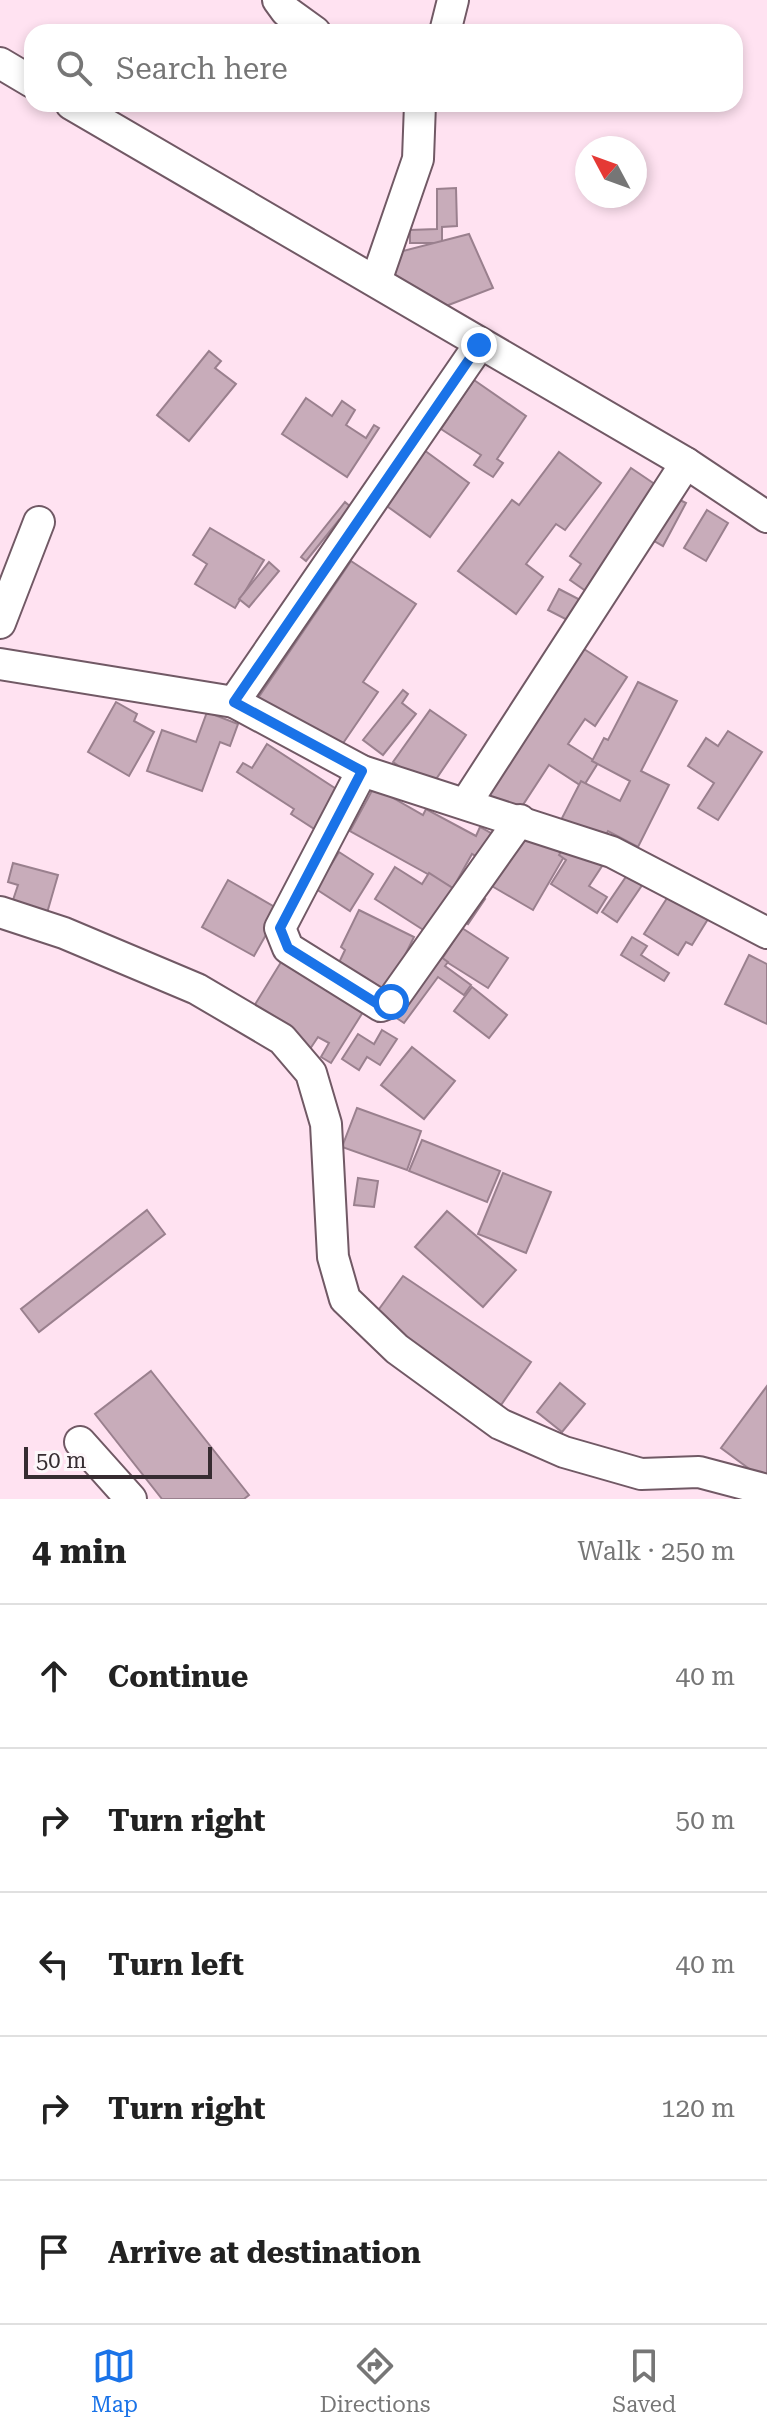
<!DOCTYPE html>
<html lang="en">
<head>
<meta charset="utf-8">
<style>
  :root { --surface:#fff; --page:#f2f2f2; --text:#222; --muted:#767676; --line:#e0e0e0; --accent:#1a73e8 }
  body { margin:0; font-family:"Roboto Serif",serif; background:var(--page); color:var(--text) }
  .compass { position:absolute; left:575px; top:136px; width:72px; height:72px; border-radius:50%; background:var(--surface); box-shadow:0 4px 12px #0003; rotate:311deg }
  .scale { position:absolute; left:24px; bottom:20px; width:188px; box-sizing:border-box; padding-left:8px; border:4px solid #362c31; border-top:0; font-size:22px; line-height:28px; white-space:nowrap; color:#362c31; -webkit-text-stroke:6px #fdf7fa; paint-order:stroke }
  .stop { position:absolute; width:24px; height:24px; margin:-18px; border:6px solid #1a73e8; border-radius:50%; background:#fff }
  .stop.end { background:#1a73e8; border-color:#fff; box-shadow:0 2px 8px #0008 }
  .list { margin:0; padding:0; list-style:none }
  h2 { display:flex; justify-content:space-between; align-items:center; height:104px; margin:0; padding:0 32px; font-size:34px }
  h2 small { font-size:26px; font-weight:400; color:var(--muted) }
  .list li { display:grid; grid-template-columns:52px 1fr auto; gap:24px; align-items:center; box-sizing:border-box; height:144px; padding:0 32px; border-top:2px solid var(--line) }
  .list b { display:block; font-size:30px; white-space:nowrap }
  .list em { font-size:26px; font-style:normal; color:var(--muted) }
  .icon { flex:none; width:44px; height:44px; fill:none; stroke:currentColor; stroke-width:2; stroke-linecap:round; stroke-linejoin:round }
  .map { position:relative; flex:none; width:767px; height:1499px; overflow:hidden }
  .search { position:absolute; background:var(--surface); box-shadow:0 4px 12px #0003; left:24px; right:24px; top:24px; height:88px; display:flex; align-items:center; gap:20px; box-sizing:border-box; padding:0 28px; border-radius:24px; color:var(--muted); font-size:30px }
  .sheet { height:824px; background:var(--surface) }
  nav { display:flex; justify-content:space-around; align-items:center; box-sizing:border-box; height:112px; border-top:2px solid var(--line); background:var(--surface); font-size:22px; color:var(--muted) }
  nav a { display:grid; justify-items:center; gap:4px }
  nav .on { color:var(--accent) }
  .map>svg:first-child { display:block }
</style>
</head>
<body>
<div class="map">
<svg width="767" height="1499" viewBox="0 0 767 1499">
  <rect width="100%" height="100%" fill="#ffe2f1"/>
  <g fill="#c8acba" stroke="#9a808e" stroke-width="2">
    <path d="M456 188 457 226 442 227V243H410V230L437 229V189Z"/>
    <path d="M469 234 493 288 438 309 393 275 399 252Z"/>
    <path d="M209 351 221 361 215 368 236 384 189 441 157 415Z"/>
    <path d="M474 380 526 416 497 459 503 463 493 477 474 465 481 455 441 429Z"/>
    <path d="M306 398 332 416 342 401 355 410 346 425 366 438 374 425 379 428 347 477 282 434Z"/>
    <path d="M424 450 469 483 430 537 384 504Z"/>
    <path d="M559 452 601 483 565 530 556 524 526 564 543 577 516 614 458 571 512 500 519 505Z"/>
    <path d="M631 468 665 491 593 596 570 580 581 564 570 556Z"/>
    <path d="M668 494 686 503 663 546 649 538Z"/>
    <path d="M345 502 359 514 348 527 339 520 306 561 301 557Z"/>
    <path d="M707 510 728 523 706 561 684 548Z"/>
    <path d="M210 528 264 560 235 608 195 584 207 564 193 555Z"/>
    <path d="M351 561 416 604 363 682 378 692 335 755 254 704Z"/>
    <path d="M269 562 279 571 249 607 239 599Z"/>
    <path d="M559 589 588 604 577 625 548 610Z"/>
    <path d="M584 649 627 677 595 726 585 719 568 744 598 763 583 787 549 765 515 817 478 793Z"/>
    <path d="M638 682 677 701 641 771 669 785 638 847 608 831 601 844 560 822 581 781 620 801 630 781 592 761 604 738 608 740Z"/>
    <path d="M403 690 408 694 402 703 416 714 383 755 363 740Z"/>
    <path d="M116 702 137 714 134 721 154 732 129 776 88 752Z"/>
    <path d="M430 710 466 735 430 788 393 762Z"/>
    <path d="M207 712 238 724 230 746 220 742 202 791 147 771 162 730 196 742Z"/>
    <path d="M728 731 762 752 718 820 698 808 714 783 688 766 706 738 718 746Z"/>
    <path d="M267 744 344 794 319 832 291 814 294 809 237 772 243 763 252 768Z"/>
    <path d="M374 787 423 815 426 809 476 836 480 827 498 837 484 861 472 854 453 888 350 831Z"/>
    <path d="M522 831 565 855 533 910 490 885Z"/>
    <path d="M570 838 606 860 589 886 607 897 597 913 551 884 566 860 559 855Z"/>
    <path d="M339 852 373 874 350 911 316 889Z"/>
    <path d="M13 863 58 875 47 913 12 903 18 885 8 882Z"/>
    <path d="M634 865 649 875 617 922 602 912Z"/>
    <path d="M395 867 422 884 429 873 454 889 436 938 375 899Z"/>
    <path d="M228 880 280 910 254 956 202 927Z"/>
    <path d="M472 890 485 899 468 924 455 915Z"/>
    <path d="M669 895 708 919 692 945 686 942 678 955 644 934Z"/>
    <path d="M359 910 414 937 384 998 334 973 345 950 341 947Z"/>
    <path d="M462 928 508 958 488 988 442 959Z"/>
    <path d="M632 937 647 946 641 955 669 973 664 981 621 955Z"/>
    <path d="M434 952 448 962 445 966 471 985 464 995 438 977 404 1023 389 1013Z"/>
    <path d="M286 954 368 1004 331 1063 321 1057 329 1043 318 1037 308 1052 248 1016Z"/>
    <path d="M749 955 767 964V1024L725 1004Z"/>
    <path d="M472 987 507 1015 489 1038 454 1011Z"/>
    <path d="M382 1030 397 1039 380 1065 367 1057 359 1070 342 1059 358 1034 374 1044Z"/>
    <path d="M412 1047 455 1081 424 1119 381 1085Z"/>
    <path d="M357 1108 421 1131 407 1170 342 1147Z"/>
    <path d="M422 1140 500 1171 487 1202 409 1171Z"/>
    <path d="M503 1173 551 1192 526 1253 478 1234Z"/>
    <path d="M358 1178 378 1181 374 1207 354 1205Z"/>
    <path d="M147 1210 165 1234 39 1332 21 1309Z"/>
    <path d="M447 1211 516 1270 483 1307 415 1247Z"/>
    <path d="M403 1276 531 1362 501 1405 374 1316Z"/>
    <path d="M151 1371 249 1495 244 1499H162L95 1414Z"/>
    <path d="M560 1383 585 1404 562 1432 537 1412Z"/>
    <path d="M767 1386V1482L721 1448Z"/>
  </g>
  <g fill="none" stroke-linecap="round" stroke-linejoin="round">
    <defs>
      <g id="minor">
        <path d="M278 0 286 11 315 32"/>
        <path d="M445 32 453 0"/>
        <path d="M0 63 32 82"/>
        <path d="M71 104 686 463 767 517"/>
        <path d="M376 281 418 159 420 104"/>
        <path d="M0 623 39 522"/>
        <path d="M0 664 234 702 479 345"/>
        <path d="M234 702 362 771 612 852 767 933"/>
        <path d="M362 771 280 928 288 948 381 1006 391 1002 520 820"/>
        <path d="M466 803 686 463"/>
        <path d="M0 912 64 933 197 989 282 1039 311 1073 326 1124 333 1257 345 1299 397 1349 500 1424 564 1452 641 1474 699 1472 767 1490"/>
        <path d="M80 1442 131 1499"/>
      </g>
    </defs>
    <use href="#minor" stroke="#715965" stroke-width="34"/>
    <use href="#minor" stroke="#fff" stroke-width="30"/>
  </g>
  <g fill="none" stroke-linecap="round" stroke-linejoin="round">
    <path stroke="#1a73e8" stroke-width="10" d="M391 1002 381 1006 288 948 280 928 362 771 234 702 479 345"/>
  </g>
</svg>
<svg class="compass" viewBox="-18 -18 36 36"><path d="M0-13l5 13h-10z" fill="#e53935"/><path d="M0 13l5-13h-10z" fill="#767676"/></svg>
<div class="scale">50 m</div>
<div class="stop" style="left:391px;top:1002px"></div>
<div class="stop end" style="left:479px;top:345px"></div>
<div class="search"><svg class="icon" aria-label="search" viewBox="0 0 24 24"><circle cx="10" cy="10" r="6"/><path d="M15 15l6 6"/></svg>Search here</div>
</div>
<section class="sheet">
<h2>4 min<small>Walk · 250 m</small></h2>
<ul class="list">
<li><svg class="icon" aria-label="ahead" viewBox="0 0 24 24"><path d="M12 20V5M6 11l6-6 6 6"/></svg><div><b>Continue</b></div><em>40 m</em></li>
<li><svg class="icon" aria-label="right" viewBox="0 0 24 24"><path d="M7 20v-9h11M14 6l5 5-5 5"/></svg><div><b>Turn right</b></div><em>50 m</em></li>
<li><svg class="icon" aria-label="left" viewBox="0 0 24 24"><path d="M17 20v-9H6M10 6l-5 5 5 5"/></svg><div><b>Turn left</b></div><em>40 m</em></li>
<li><svg class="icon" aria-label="right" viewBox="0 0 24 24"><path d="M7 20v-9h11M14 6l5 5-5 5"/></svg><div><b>Turn right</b></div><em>120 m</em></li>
<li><svg class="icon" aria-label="arrive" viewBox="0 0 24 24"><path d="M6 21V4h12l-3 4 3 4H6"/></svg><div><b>Arrive at destination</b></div></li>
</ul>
</section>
<nav>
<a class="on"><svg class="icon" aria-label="map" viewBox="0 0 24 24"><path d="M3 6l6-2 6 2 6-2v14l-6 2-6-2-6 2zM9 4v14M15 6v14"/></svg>Map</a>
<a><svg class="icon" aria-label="directions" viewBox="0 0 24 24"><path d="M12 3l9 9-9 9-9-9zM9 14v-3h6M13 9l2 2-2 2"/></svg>Directions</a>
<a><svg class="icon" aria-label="saved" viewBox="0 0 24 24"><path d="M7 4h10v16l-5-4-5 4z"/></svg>Saved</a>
</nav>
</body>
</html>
